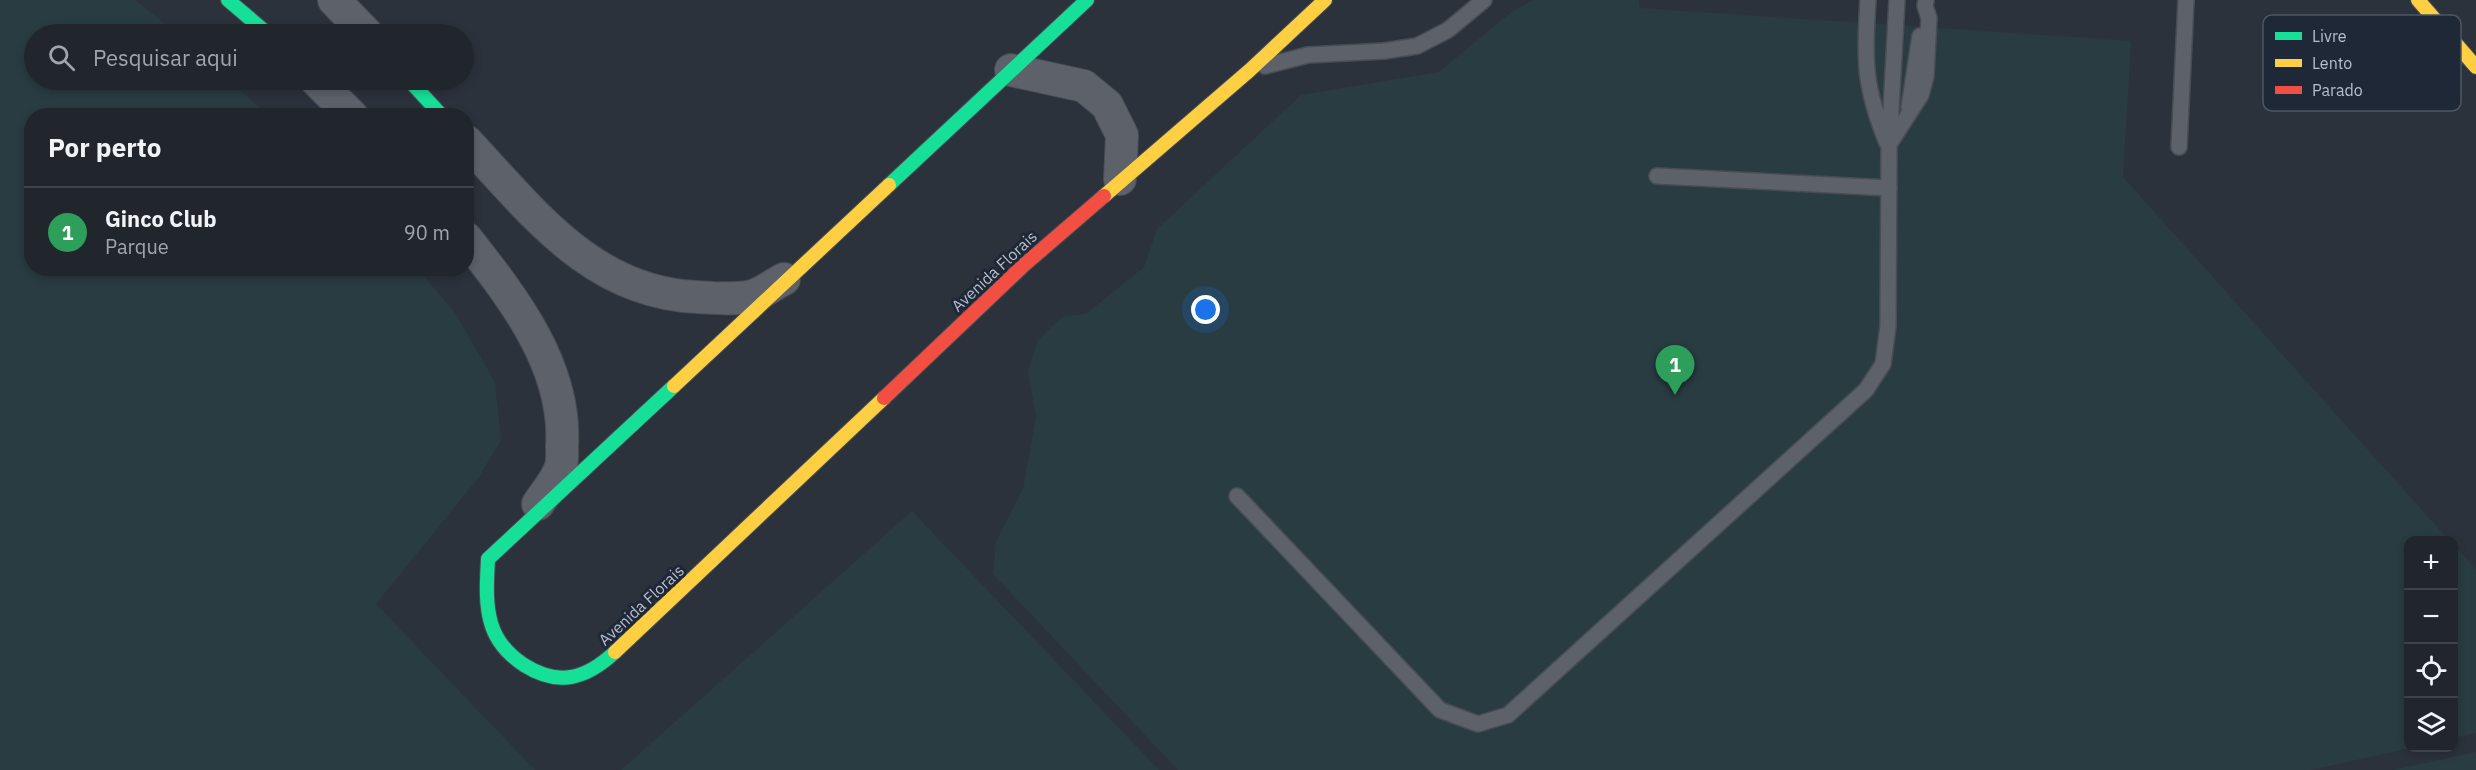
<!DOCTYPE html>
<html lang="pt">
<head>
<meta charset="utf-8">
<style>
  :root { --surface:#21262d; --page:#292e35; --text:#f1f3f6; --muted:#a2a5aa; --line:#3e4349; --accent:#d93025 }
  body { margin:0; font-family:"IBM Plex Sans",sans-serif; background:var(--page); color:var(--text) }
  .controls { position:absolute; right:18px; bottom:18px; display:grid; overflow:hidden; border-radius:12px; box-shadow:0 3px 9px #0003 }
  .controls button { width:54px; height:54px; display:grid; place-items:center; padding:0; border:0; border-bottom:2px solid var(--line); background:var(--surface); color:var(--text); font:30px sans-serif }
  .you { position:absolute; left:1206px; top:310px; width:21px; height:21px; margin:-15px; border:4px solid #fff; border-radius:50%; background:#1a73e8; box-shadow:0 0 0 9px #1a73e833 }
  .badge { display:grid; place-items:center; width:39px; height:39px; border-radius:50%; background:var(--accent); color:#fff; font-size:20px; font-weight:700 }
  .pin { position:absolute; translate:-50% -50px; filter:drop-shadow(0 2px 3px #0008) }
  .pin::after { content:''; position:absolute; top:32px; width:21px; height:18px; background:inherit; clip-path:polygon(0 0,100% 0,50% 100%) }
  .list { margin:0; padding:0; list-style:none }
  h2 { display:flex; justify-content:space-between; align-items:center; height:78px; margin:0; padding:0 24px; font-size:26px }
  h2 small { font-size:20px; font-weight:400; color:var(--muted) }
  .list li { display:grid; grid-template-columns:39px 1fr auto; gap:18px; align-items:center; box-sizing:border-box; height:90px; padding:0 24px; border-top:2px solid var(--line) }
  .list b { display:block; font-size:22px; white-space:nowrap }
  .list p { margin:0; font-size:20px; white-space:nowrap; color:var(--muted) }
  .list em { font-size:20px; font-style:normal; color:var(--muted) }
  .icon { flex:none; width:33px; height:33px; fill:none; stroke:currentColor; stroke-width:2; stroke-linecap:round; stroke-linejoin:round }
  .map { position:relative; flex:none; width:2476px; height:770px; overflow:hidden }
  .search { position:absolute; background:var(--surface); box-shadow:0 3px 9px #0003; left:24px; top:24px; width:450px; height:66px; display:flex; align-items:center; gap:15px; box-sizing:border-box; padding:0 21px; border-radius:33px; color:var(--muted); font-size:22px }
  .panel { position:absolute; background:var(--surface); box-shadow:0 3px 9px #0003; left:24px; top:108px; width:450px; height:168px; border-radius:24px }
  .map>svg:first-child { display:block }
</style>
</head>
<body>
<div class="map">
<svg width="2476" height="770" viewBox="0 0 2476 770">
  <rect width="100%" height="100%" fill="#2c323c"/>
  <g fill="#293c42">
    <path d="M0 0H135L178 34H34V80H228L268 115 32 116V268L417 269 454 311 495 382 501 440 479 477 376 604 535 770H0Z"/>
    <path d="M1533 0H1639L1640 8 2131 41 2123 177 2449 540H2408L2410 748 2311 770H1178L993 574 996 542 1023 489 1036 417 1028 372 1038 340 1063 316 1086 314 1144 267 1157 229 1301 95 1439 72 1510 13Z"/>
    <path d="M912 511 1159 770H621Z"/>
    <path d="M2454 545 2476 570V733L2454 738Z"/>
    <path d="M2476 752V770H2392Z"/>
  </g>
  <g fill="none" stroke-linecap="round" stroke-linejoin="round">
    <defs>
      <g id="lane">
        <path d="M1868 0C1864 60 1864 87 1887 143"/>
        <path d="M1265 66 1308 55 1384 51 1417 46 1448 30 1484 0"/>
        <path d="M1909 107 1920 36"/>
        <path d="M1890 143 1921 95 1926 76 1929 18 1925 6 1926 0"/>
        <path d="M2179 147 2186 0"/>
        <path d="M1657 176 1889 188"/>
        <path d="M1237 496 1440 710 1478 724 1508 715 1866 390 1883 364 1888 326 1889 146 1897 0"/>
      </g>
      <g id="street">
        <path d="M334 0 367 34"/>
        <path d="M1011 70 1084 86 1107 105 1122 135 1120 179"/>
        <path d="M316 80 352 116"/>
        <path d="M466 141C533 212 592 293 697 297 714 298 736 300 752 296 763 293 774 284 784 279"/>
        <path d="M466 238C513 298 567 366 562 446 562 453 563 462 560 469 556 481 545 493 538 504"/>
      </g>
      <g id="fast">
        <path d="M228 0 268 34"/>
        <path d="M409 80 442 116"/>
        <path d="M889 185 1087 0"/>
        <path d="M615 652C586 679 559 687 524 665 509 655 496 641 491 623 485 602 487 580 488 559L674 386"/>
      </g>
      <g id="slow">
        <path d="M2418 0 2476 67"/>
        <path d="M1104 196 1250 70 1325 0"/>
        <path d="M674 386 889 185"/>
        <path d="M615 652 884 398"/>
      </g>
      <path id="jam" d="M884 398 1024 265 1104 196"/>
    </defs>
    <use href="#lane" stroke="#484d54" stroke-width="18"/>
    <use href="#street" stroke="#484d54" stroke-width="34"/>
    <use href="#fast" stroke="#484d54" stroke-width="16"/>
    <use href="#slow" stroke="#484d54" stroke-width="16"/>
    <use href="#jam" stroke="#484d54" stroke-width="16"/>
    <use href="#lane" stroke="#5d6169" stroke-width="15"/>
    <use href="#street" stroke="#5d6169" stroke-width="32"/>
    <use href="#fast" stroke="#16e098" stroke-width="14"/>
    <use href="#slow" stroke="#ffcf43" stroke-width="14"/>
    <use href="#jam" stroke="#f24e42" stroke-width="14"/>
  </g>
  <g text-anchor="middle" stroke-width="6" stroke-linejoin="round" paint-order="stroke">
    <g font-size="16" fill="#b7becc" stroke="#1f2837">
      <text transform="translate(994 271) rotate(-43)" y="6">Avenida Florais</text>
      <text transform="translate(641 605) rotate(-43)" y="6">Avenida Florais</text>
    </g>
  </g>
  <rect x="2263" y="15" width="198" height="96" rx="9" fill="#1f2837" stroke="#4d5564" stroke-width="1.5"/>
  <rect x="2275" y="32" width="27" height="8" fill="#16e098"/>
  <rect x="2275" y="59" width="27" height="8" fill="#ffcf43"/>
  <rect x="2275" y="86" width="27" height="8" fill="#f24e42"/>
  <g font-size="16" fill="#b7becc">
    <text x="2312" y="42">Livre</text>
    <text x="2312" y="69">Lento</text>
    <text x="2312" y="96">Parado</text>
  </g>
</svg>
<div class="controls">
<button>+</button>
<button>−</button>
<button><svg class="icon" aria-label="locate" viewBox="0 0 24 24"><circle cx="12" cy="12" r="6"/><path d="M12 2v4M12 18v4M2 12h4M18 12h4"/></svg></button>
<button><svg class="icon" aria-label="layers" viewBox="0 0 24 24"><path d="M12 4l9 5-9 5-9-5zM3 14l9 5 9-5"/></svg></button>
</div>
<div class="you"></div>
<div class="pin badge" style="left:1675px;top:395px;background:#2e9e5b">1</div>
<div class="search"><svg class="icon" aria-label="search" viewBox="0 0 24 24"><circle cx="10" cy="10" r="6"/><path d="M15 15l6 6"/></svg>Pesquisar aqui</div>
<section class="panel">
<h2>Por perto<small></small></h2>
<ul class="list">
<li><span class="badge" style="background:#2e9e5b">1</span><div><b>Ginco Club</b><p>Parque</p></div><em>90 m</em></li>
</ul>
</section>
</div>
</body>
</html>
